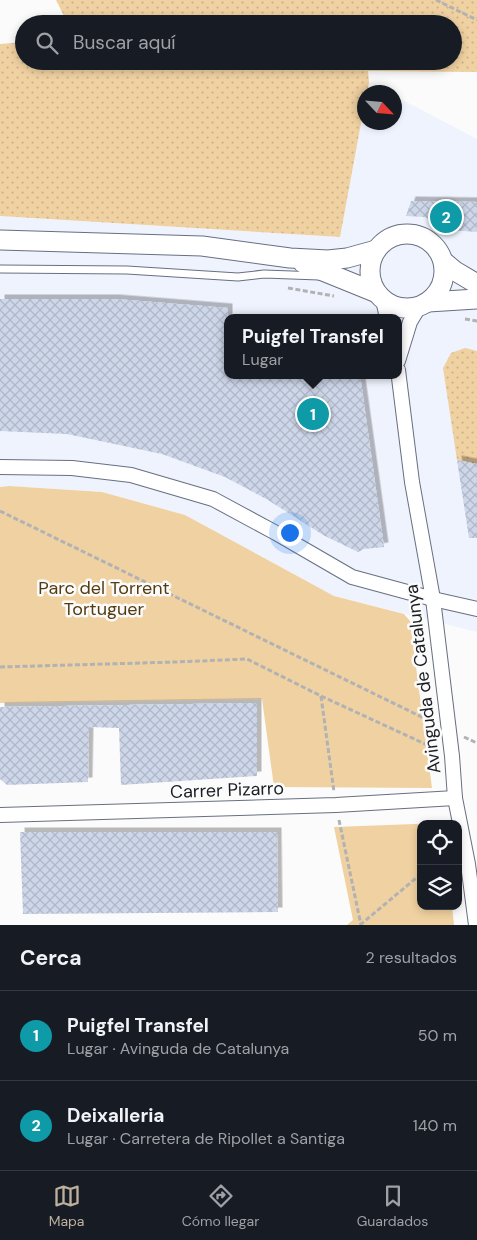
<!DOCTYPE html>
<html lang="es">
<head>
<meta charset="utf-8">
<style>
  :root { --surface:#171b24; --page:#242831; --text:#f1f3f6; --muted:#9ea1a6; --line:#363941; --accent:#bdb19e }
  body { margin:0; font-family:"DM Sans",sans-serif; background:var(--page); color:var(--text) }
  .controls { position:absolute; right:15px; bottom:15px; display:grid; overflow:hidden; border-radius:10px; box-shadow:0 2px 8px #0003 }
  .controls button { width:45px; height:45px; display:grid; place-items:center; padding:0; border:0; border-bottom:1px solid var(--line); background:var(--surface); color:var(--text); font:25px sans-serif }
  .compass { position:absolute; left:357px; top:85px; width:45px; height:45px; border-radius:50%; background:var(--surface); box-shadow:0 2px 8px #0003; rotate:116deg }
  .you { position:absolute; left:289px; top:532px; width:18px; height:18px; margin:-12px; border:4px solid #fff; border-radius:50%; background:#1a73e8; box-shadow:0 0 0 8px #1a73e833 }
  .badge { display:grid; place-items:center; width:32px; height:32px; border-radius:50%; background:var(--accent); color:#fff; font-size:16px; font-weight:700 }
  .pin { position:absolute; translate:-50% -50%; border:2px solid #fff; box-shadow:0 1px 5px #0006 }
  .popup { position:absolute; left:224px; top:314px; width:178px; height:65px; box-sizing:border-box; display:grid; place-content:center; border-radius:10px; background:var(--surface); filter:drop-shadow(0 1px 4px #0005); font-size:16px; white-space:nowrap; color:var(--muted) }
  .popup b { font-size:19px; color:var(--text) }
  .popup::after { content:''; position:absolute; left:50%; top:100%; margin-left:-10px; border:10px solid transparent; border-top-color:var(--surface) }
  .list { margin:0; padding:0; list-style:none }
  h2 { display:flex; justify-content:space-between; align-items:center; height:65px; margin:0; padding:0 20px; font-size:21px }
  h2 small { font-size:16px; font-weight:400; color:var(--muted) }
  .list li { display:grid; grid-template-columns:32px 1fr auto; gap:15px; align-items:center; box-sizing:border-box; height:90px; padding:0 20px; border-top:1px solid var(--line) }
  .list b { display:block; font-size:19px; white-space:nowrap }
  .list p { margin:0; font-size:16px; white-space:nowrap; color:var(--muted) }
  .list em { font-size:16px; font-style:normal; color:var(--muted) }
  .icon { flex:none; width:28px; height:28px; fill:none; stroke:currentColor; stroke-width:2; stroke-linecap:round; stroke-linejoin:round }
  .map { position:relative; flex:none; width:477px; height:925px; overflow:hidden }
  .search { position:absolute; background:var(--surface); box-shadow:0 2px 8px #0003; left:15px; right:15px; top:15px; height:55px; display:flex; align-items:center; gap:12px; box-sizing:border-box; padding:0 18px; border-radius:28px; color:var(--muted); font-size:19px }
  .sheet { height:245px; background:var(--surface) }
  nav { display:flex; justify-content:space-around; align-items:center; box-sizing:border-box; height:70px; border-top:1px solid var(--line); background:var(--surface); font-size:14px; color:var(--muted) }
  nav a { display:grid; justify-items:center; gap:2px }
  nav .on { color:var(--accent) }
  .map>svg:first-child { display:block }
</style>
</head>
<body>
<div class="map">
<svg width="477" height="925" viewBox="0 0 477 925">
  <defs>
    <pattern id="grass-dots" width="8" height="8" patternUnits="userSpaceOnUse" patternTransform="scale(1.25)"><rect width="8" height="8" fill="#f0d1a1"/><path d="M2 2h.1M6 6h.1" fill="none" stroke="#cdb38a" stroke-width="1.8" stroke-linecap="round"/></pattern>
    <pattern id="building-cross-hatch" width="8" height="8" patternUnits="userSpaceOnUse" patternTransform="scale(1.25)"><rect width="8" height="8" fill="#ced7ea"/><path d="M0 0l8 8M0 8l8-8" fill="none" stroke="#b0b8c8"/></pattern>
    <filter id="shadow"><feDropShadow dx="4.5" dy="-4.5" stdDeviation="0" flood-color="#0004"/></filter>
  </defs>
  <rect width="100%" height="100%" fill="#fbfbfb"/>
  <path fill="#eef3fd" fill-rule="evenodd" d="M395 96 477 139V632L334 596 185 515 102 492 9 486 0 487V216L339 237 364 107V122H394ZM228 318H398V375H228Z"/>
  <g fill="url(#grass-dots)">
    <path d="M56 0H477V72L368 71 369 83 367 92H364V107L340 237 0 216V44L24 42V61H453V24H68Z"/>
    <path d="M465 348 477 351V464L457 460 443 368 451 353Z"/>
  </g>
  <g fill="#f0d1a1">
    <path d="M9 486 102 492 185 515 334 596 404 614 410 621 432 788 274 787 262 699 0 703V487Z"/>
    <path d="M442 823 421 824V906H452L454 925H347L353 920 334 827Z"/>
  </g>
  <g fill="url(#building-cross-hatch)" filter="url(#shadow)">
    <path d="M411 201 477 202V232L450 230 425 217 406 216Z"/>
    <path d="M0 299H115L228 308V375H360L384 547 364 549 358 552 323 535 268 500 225 477 162 454 67 434 0 431Z"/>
    <path d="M457 460 477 464V538H469Z"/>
    <path d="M257 703V776L121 785 119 728 89 727 88 782 7 785 0 779V707Z"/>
    <path d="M20 832H277L278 912 23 914Z"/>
  </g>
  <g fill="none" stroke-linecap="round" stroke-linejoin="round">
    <defs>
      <path id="lane" d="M0 269 127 270 238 277 264 274 319 276"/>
      <g id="street">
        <path d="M383 300 387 318"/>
        <path d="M398 361 410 322 419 307"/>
        <path d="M398 370 412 482 433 599 452 756 455 798 468 864 476 925"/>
        <path d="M0 467 72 468 131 475 213 499 276 533 352 577 433 599 477 609"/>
        <path d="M0 815 336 805 455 798"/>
      </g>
      <g id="secondary">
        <circle cx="407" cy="271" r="37"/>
        <path d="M0 240 202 246 290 258 328 260 347 258 376 250"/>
        <path d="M443 261 455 271 477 284"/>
        <path d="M303 263 377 293"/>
        <path d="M428 302 477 299"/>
      </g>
    </defs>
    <use href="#lane" stroke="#686f80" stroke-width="9"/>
    <use href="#street" stroke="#686f80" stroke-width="16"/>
    <use href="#secondary" stroke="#686f80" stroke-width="21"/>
    <g stroke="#b1b2b4" stroke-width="3" stroke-dasharray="5 2.5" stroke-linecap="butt">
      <path d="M436 0 477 20"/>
      <path d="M288 288 334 296"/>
      <path d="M465 319 477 321"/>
      <path d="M0 511 434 723"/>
      <path d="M0 667 176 662 247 659 321 696 436 749"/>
      <path d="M321 696 334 792"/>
      <path d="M464 737 477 743"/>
      <path d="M339 820 361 925"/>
      <path d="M360 925 421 874"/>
    </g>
    <use href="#lane" stroke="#fff" stroke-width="7"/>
    <use href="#street" stroke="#fff" stroke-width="14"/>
    <use href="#secondary" stroke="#fff" stroke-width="19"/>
  </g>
  <g text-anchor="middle" stroke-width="5" stroke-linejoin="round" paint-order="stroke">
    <g font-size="18" fill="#543c11" stroke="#fbfbfb">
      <text x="104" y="594">Parc del Torrent<tspan x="104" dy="21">Tortuguer</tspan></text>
    </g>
    <g font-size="18" fill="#1a1d23" stroke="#fbfbfb">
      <text transform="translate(423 679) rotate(-97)" y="6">Avinguda de Catalunya</text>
      <text transform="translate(227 790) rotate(-2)" y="6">Carrer Pizarro</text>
    </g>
  </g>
</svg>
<div class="controls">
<button><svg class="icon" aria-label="locate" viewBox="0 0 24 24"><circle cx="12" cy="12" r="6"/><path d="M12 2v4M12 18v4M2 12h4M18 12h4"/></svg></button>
<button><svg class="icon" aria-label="layers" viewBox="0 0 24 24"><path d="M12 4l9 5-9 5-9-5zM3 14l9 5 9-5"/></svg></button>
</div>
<svg class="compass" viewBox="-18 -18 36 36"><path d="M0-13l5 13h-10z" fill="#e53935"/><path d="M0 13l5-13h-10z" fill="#9ea1a6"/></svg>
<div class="you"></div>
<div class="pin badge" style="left:313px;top:414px;background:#0f9aa8">1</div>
<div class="popup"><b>Puigfel Transfel</b>Lugar</div>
<div class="pin badge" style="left:446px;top:217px;background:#0f9aa8">2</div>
<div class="search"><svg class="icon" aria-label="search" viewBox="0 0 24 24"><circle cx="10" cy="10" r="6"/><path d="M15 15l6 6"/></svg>Buscar aquí</div>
</div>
<section class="sheet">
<h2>Cerca<small>2 resultados</small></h2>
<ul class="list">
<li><span class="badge" style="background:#0f9aa8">1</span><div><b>Puigfel Transfel</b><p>Lugar · Avinguda de Catalunya</p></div><em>50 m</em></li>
<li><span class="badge" style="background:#0f9aa8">2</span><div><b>Deixalleria</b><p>Lugar · Carretera de Ripollet a Santiga</p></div><em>140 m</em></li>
</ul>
</section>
<nav>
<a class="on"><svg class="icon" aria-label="map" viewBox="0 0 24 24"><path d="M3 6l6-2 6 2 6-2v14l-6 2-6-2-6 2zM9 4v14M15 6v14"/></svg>Mapa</a>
<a><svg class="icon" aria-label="directions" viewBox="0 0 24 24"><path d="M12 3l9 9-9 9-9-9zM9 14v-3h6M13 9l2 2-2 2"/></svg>Cómo llegar</a>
<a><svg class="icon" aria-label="saved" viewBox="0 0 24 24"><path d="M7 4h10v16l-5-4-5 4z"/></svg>Guardados</a>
</nav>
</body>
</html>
